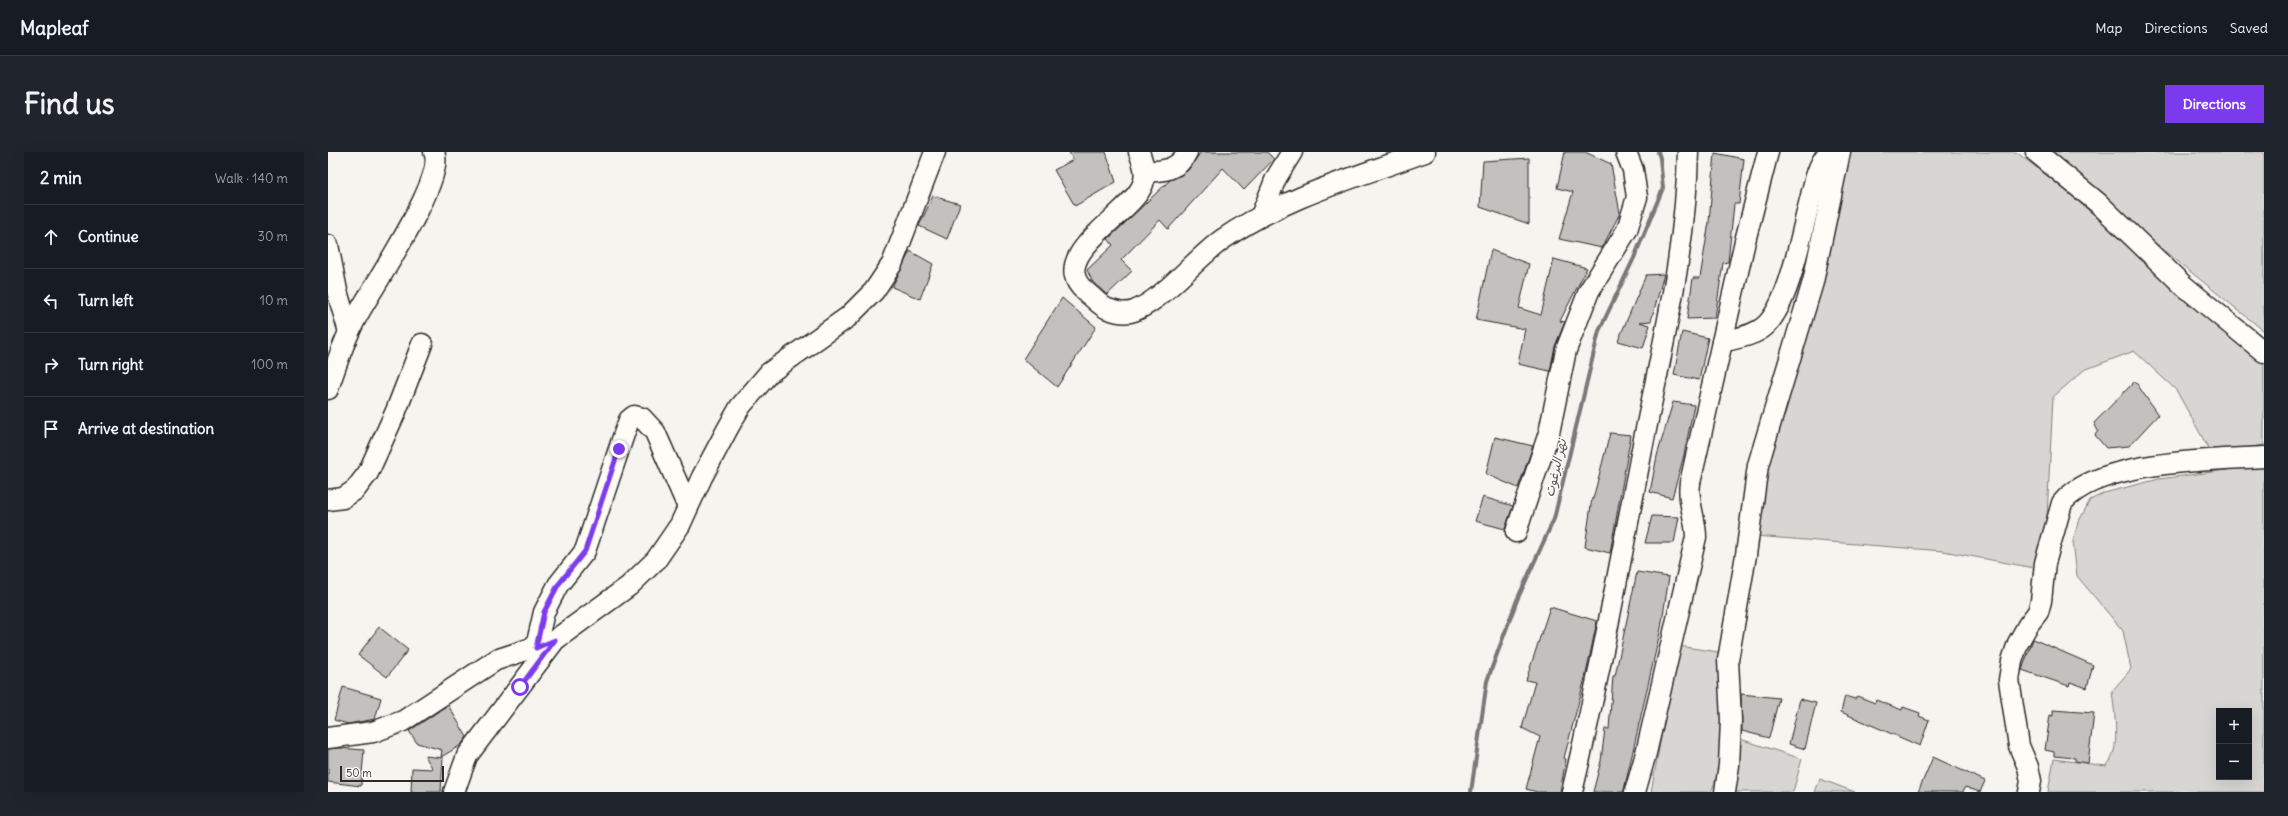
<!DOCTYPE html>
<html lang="en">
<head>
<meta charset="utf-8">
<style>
  :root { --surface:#171b24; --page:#20242c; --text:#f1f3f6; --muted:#9ea1a6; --line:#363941; --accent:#7c3aed }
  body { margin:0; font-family:Delius,"Playpen Sans Arabic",sans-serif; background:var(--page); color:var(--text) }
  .controls { position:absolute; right:12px; bottom:12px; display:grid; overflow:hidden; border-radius:0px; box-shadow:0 4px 16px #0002 }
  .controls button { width:36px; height:36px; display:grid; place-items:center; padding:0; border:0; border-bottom:1px solid var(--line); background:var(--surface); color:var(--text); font:20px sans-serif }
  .scale { position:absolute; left:12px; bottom:10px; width:104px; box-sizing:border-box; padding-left:4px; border:2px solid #2b2b2b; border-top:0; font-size:11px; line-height:14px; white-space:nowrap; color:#2b2b2b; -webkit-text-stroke:3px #fdfcf7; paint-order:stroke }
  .stop { position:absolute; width:12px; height:12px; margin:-9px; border:3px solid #7c3aed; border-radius:50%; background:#fff }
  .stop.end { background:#7c3aed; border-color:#fff; box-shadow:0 1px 4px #0008 }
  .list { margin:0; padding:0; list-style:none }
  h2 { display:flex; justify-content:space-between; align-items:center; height:52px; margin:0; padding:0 16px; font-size:17px }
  h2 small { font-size:13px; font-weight:400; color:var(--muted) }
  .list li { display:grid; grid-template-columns:26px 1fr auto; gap:12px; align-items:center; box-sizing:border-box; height:64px; padding:0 16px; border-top:1px solid var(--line) }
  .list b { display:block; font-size:15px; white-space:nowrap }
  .list em { font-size:13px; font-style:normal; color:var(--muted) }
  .icon { flex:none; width:22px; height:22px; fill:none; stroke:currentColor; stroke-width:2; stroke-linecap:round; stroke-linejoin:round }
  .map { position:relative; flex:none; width:1936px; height:640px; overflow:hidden; border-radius:0px }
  header { display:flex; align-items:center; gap:24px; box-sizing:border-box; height:56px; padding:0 20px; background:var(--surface); border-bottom:1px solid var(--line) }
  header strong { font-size:19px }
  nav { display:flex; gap:22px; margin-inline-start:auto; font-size:14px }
  .intro { display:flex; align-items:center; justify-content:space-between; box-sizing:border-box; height:96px; padding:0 24px }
  h1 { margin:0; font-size:28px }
  .button { padding:10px 18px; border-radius:0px; background:var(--accent); color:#fff; font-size:14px; font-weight:700 }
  main { display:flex; gap:24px; padding:0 24px }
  aside { flex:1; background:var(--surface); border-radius:0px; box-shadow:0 4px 16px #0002 }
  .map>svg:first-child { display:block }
</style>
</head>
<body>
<header>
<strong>Mapleaf</strong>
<nav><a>Map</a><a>Directions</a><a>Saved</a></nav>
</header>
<div class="intro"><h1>Find us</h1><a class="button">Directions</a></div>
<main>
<aside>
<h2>2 min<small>Walk · 140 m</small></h2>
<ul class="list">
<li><svg class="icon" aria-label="ahead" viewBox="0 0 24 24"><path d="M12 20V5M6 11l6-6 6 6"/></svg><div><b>Continue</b></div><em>30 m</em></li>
<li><svg class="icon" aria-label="left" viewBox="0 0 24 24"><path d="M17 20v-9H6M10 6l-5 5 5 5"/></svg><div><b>Turn left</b></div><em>10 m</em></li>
<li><svg class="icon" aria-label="right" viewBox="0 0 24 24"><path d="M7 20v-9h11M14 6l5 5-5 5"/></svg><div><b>Turn right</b></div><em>100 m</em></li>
<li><svg class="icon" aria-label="arrive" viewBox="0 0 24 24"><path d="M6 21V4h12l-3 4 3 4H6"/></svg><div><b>Arrive at destination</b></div></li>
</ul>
</aside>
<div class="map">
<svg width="1936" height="640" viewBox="0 0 1936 640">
  <rect width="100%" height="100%" fill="#f5f4ef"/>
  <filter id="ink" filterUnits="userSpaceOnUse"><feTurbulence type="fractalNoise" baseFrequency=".025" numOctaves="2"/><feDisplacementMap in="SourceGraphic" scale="8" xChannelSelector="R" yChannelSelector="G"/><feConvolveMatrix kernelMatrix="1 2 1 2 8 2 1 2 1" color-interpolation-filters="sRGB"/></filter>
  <g filter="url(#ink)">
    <g fill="#d7d6d2" stroke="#81807e" fill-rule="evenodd">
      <path d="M1522 0H1688L1729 31 1838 125 1891 175 1936 211V293L1883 301 1848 238 1806 199 1756 218 1725 245 1719 365 1706 416 1615 399 1427 384 1442 290Z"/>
      <path d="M1714 0H1936V179Z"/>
      <path d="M1936 313V640H1720L1726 607 1778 614C1794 600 1786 559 1784 539L1803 517 1795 479 1749 424 1745 389 1750 371 1762 348 1776 341 1831 327ZM1891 559H1921V625H1891Z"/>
      <path d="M1350 494 1391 500C1393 546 1402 597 1383 640H1323Z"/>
      <path d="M1409 586 1474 607 1465 640H1406Z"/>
      <path d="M1492 627 1527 640H1487Z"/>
    </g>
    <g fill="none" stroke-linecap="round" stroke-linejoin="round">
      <path stroke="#797877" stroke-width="4" d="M1143 640 1159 529 1189 448 1226 367 1271 179 1306 106 1335 36 1332 6 1330 0"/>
    </g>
    <g fill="#c2c1be" stroke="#2b2b2b">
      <path d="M741 0H778L788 30 747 54 726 18 745 8Z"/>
      <path d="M873 0H939L946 7 916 38 895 16 840 77 832 68 793 108 804 119 779 143 764 129 759 118 785 93 780 87 842 28 860 18Z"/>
      <path d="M1237 0H1257L1283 12 1292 61 1274 96 1231 87 1245 40 1229 36Z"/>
      <path d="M1387 1 1416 7 1411 52H1406L1400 110 1395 111 1387 166 1359 167 1365 126H1372L1381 70Z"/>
      <path d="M1201 6V72L1152 55 1155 9Z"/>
      <path d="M605 44 632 52 619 87 591 74Z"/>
      <path d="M1163 98 1201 112 1191 156 1213 163 1226 107 1259 116 1232 169 1237 170 1227 194 1222 219 1190 212 1197 177 1148 168Z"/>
      <path d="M582 99 605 112 592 147 564 135Z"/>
      <path d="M1336 122 1323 169 1311 170 1322 173 1315 196 1290 189 1318 123Z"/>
      <path d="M734 146 768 175 729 235 695 207Z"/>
      <path d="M1354 180 1380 186 1371 228 1346 223Z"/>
      <path d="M1807 229 1830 263 1801 294 1778 296 1767 283 1770 279 1766 271Z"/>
      <path d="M1345 250 1366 253 1356 303 1344 346 1322 340 1329 304Z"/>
      <path d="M1282 281 1303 283 1282 401 1257 395 1264 346 1265 347Z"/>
      <path d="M1167 285 1205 294 1190 336 1158 322Z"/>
      <path d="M1155 345 1185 354 1177 377 1147 369Z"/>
      <path d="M1324 364 1351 365 1346 391H1317Z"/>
      <path d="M1309 420 1341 425 1333 476 1296 638 1295 640H1265L1273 609 1277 577H1281L1285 524H1287Z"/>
      <path d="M1222 455 1269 469 1258 522 1236 606 1238 607 1232 640H1209L1198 637 1212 585 1194 576 1207 530 1198 528Z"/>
      <path d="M51 475 80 498 59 525 30 503Z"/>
      <path d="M1705 487 1765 513 1759 536 1742 530 1741 534 1694 518Z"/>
      <path d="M15 535 53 546 47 567 20 572 6 568Z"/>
      <path d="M1413 542 1451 546 1441 586 1414 579Z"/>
      <path d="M1517 544 1527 547 1529 544 1547 551 1548 548 1574 558 1575 555 1592 561 1591 564 1601 568 1592 594 1513 560Z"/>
      <path d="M1472 547 1488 551 1477 597 1461 592Z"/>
      <path d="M120 553 139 585 133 593 113 605 114 598 89 591 81 579Z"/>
      <path d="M1725 558 1766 561 1760 611 1747 609V606L1726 604V600L1717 598 1722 563 1725 564Z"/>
      <path d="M11 596 36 598 33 634 0 630V597Z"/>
      <path d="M97 604 115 606 113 640H83L84 616 105 617Z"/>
      <path d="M1605 605 1657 629 1652 640 1637 635 1635 640H1590Z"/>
    </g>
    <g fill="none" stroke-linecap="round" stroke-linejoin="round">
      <defs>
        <g id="minor">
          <path d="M811 0C815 11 819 21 815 32 804 63 715 104 758 140 765 145 772 154 780 157 788 160 798 162 806 159 835 148 869 105 895 87 956 45 1029 25 1097 0"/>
          <path d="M1708 0 1770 51 1855 133 1936 200"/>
          <path d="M817 19C834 20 851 18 859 0"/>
          <path d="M933 64 948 26 964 0"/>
          <path d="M0 93 9 139 21 180"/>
          <path d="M1394 190C1408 186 1426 184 1437 174 1462 151 1473 81 1482 48 1486 31 1489 13 1501 0"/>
          <path d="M0 237C8 213 16 188 28 166 43 137 119 27 106 0"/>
          <path d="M0 348 15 346 27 338 40 321 68 259 94 192"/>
          <path d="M1188 380 1221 281 1238 198 1261 139 1299 78 1309 45 1305 18 1298 0"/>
          <path d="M208 495 216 460 230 433 257 399 295 285 301 268 306 264 314 266 327 280 360 355"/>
          <path d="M0 586 45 580 75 569 168 508 219 491"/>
          <path d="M126 640 139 604 227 488 301 434 328 408 352 373 374 325 400 276 412 255 441 221 520 165 546 139 564 112 607 0"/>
          <path d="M1244 640C1272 523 1293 405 1316 287 1335 192 1358 97 1360 0"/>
          <path d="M1307 640 1318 601 1368 385C1368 367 1359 349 1362 331L1417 89 1440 0"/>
          <path d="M1397 640 1401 613 1403 568 1400 508 1418 403 1430 313 1485 130 1512 0"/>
          <path d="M1701 640 1703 629 1700 615 1691 594 1681 528 1684 509 1690 491 1700 473 1710 460 1713 449 1717 411 1734 351C1769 308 1884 308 1936 305"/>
        </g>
      </defs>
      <use href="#minor" stroke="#2b2b2b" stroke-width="23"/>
      <use href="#minor" stroke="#fdfcf7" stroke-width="20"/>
    </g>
  </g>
  <g fill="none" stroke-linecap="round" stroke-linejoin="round" filter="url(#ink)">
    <path stroke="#7c3aed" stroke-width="5" d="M192 535 227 488 208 496 216 460 230 433 257 399 291 297"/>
  </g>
  <g text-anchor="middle" stroke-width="3" stroke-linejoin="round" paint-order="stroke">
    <g font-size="13" font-style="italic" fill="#585857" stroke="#fdfcf7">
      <text transform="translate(1227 316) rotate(-77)" y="5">نهر البرغوت</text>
    </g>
  </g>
</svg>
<div class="controls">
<button>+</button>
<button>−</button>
</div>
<div class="scale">50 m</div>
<div class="stop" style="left:192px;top:535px"></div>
<div class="stop end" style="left:291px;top:297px"></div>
</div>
</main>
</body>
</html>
